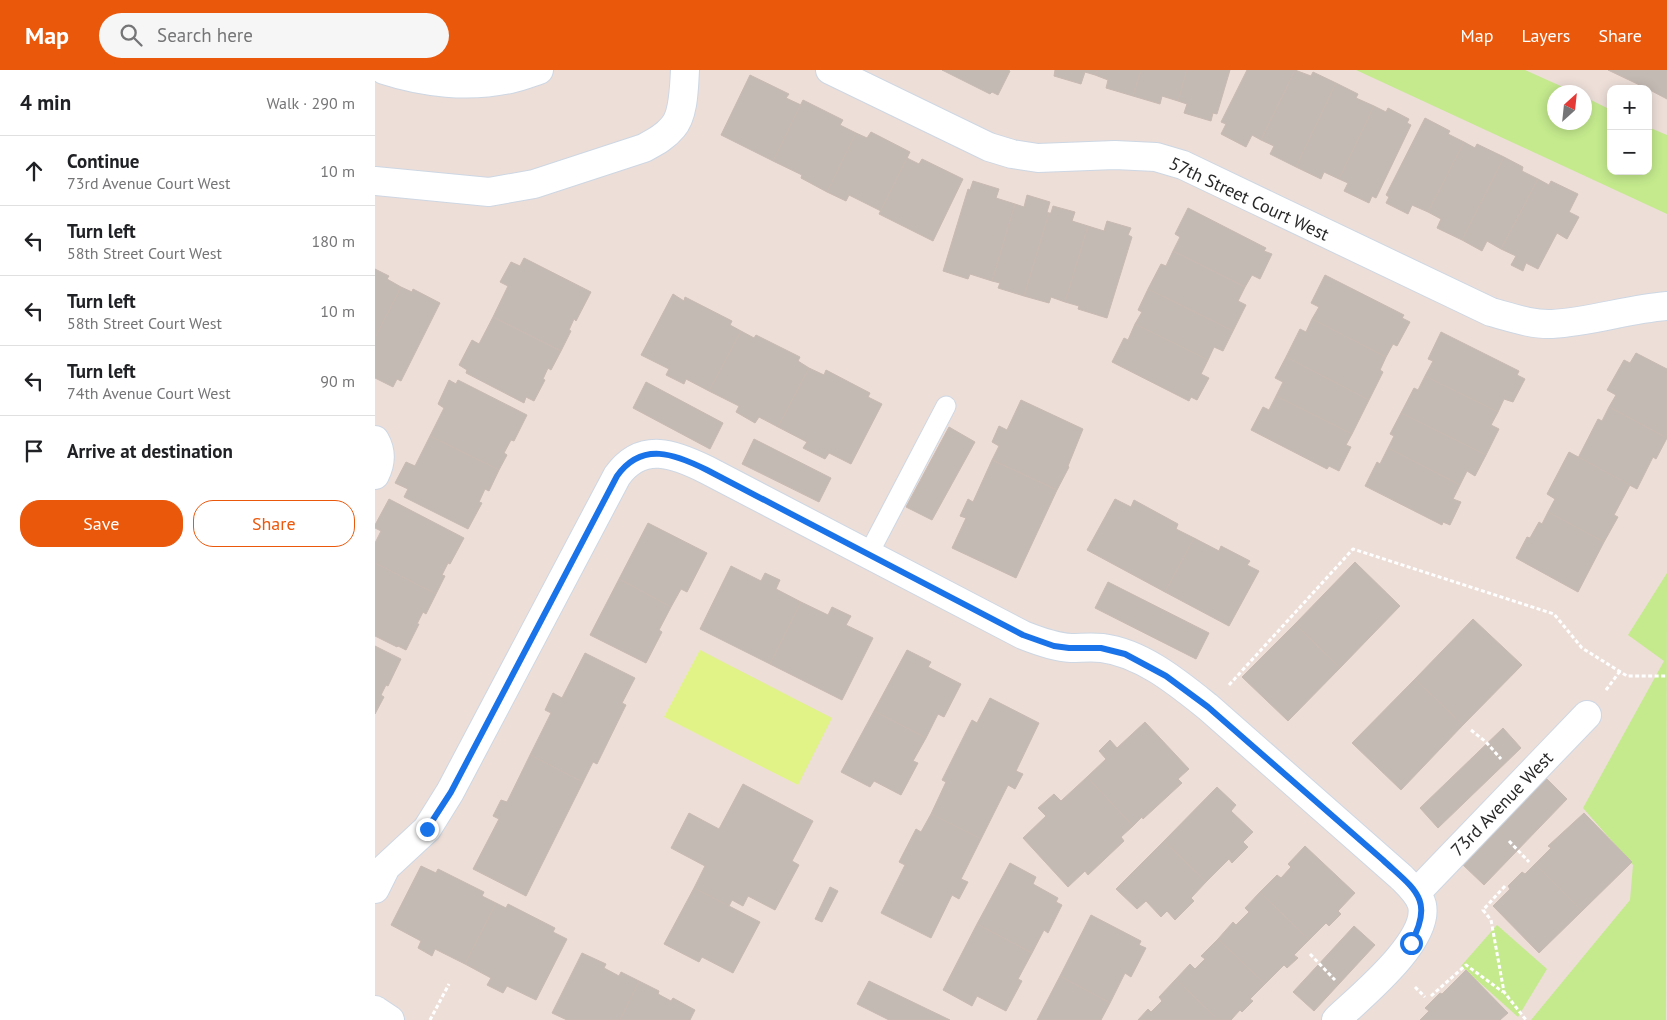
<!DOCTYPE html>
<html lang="en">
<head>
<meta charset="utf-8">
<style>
  :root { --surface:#fff; --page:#f6f6f6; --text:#202124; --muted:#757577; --line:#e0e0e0; --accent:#ea580c }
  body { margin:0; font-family:"PT Sans",sans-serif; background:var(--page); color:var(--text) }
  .controls { position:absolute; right:15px; top:15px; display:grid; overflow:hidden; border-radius:10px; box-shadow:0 2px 12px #0003 }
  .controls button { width:45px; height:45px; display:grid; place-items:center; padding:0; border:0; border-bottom:1px solid var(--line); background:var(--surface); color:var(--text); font:25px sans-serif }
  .compass { position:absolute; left:1172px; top:15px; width:45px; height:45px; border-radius:50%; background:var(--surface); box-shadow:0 2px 12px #0003; rotate:27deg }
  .stop { position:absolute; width:15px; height:15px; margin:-11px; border:4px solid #1a73e8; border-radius:50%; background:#fff }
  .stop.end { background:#1a73e8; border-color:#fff; box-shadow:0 1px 5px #0008 }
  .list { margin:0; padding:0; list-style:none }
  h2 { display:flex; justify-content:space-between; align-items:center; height:65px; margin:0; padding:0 20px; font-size:21px }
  h2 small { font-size:16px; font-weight:400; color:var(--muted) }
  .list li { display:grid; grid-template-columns:32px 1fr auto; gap:15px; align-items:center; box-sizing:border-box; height:70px; padding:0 20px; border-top:1px solid var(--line) }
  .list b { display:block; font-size:19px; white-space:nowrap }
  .list p { margin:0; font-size:16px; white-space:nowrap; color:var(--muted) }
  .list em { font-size:16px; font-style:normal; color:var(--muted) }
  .actions { display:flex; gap:10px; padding:15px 20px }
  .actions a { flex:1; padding:11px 0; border:1px solid var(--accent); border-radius:20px; text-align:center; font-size:18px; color:var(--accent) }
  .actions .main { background:var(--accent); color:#fff }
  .icon { flex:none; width:28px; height:28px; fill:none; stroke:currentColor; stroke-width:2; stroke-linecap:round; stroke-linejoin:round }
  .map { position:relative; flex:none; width:1292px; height:950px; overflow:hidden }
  header { display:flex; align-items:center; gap:30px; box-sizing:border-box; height:70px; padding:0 25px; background:var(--accent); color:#fff }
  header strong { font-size:24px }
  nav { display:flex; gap:28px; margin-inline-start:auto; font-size:18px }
  .search { width:350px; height:45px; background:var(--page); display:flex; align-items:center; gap:12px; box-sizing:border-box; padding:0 18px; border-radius:28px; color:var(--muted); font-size:19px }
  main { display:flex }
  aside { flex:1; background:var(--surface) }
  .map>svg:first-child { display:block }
</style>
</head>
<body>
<header>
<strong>Map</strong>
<div class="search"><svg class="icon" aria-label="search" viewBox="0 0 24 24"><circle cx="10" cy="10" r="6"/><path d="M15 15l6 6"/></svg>Search here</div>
<nav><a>Map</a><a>Layers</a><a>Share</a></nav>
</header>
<main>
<aside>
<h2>4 min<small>Walk · 290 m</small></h2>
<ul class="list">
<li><svg class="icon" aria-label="ahead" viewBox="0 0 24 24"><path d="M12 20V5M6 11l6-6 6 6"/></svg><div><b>Continue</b><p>73rd Avenue Court West</p></div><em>10 m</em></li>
<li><svg class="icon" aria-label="left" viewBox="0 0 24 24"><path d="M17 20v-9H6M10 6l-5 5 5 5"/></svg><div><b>Turn left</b><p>58th Street Court West</p></div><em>180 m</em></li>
<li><svg class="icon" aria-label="left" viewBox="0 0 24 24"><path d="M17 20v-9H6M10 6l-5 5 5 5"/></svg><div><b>Turn left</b><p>58th Street Court West</p></div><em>10 m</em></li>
<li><svg class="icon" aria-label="left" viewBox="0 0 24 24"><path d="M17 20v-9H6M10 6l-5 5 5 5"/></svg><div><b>Turn left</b><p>74th Avenue Court West</p></div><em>90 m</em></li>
<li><svg class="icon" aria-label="arrive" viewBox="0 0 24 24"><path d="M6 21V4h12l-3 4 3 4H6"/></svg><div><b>Arrive at destination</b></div></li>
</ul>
<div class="actions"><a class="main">Save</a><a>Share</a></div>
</aside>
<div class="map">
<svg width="1292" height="950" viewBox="0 0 1292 950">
  <rect width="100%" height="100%" fill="#edded8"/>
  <g fill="#c4ea8d">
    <path d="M981 0H1150L1199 22H1180V52H1210V27L1236 40V101H1273V57L1292 65V144Z"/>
    <path d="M1292 503 1291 950H1156L1255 830 1258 795 1208 738 1289 591 1253 565Z"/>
    <path d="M1122 855 1172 899 1143 947 1086 896Z"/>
  </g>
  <path fill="#e1f387" d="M325 580 457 648 423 715 289 647Z"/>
  <g fill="#c4bab4" stroke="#c8bab2">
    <path d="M567 0H633L635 1 623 25 617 22 615 24Z"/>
    <path d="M680 0H722L720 5 710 2 706 14 679 6Z"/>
    <path d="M722 0H766L758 26 731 18 733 10 720 5Z"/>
    <path d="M766 0H812L803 31 787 26 785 34 758 26Z"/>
    <path d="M812 0H855L842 44 838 43 836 51 809 43 812 34 803 31Z"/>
    <path d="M872 0H920L886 70 877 65 871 77 846 64 851 54 846 52Z"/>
    <path d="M920 0 936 6 938 2 961 13 921 97 895 84 899 76 886 70Z"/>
    <path d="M1233 0H1292V29L1273 19Z"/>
    <path d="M375 5 414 24 411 28 426 35 398 91 346 65Z"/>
    <path d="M961 13 983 24 981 28 999 36 964 109 949 102 946 109 921 97Z"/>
    <path d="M428 30 468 50 465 55 481 63 452 122 426 108 427 105 398 91Z"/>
    <path d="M999 36 1011 42 1013 38 1034 49 1032 53 1036 55 1001 128 997 126 994 133 969 121 973 113 964 109Z"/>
    <path d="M1050 48 1075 61 1073 64 1089 72 1053 142 1037 135 1033 144 1011 133 1014 127 1011 125Z"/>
    <path d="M496 62 535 82 506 141 474 125 471 131 452 122 481 63 492 68Z"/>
    <path d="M1089 72 1100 78 1102 74 1129 87 1087 170 1062 158 1066 149 1053 142Z"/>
    <path d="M1129 87 1148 97 1147 101 1163 109 1126 179 1112 171 1107 181 1087 170Z"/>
    <path d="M532 88 544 94 547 89 588 109 558 171 504 144Z"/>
    <path d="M1163 109 1174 115 1176 111 1203 124 1194 142 1204 147 1192 169 1182 163 1163 199 1151 193 1148 201 1136 195 1141 186 1126 179Z"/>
    <path d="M598 111 624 119 621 128 640 134 617 211 595 204 593 209 568 201 593 119 595 120Z"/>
    <path d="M652 125 675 132 672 142 674 143 649 226 623 218 625 213 617 211 640 134 649 137Z"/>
    <path d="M678 136 700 142 697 151 713 156 690 232 676 227 674 233 649 226 674 143H676Z"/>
    <path d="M813 138 891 178 889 181 897 184 885 209 877 205 870 217 798 181 805 167 800 164Z"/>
    <path d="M732 151 756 158 753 165 757 167 732 248 703 239 704 236 690 232 713 156 729 161Z"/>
    <path d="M798 181 870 217 863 231 871 235 858 261 773 219 786 194 791 196Z"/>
    <path d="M149 188 216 222 201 251 199 249 194 260 196 261 186 281 118 247 133 216 125 212 136 192 145 196Z"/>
    <path d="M0 199 14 206 12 209 26 217 0 268Z"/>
    <path d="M950 205 1029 245 1027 248 1035 252 1022 276 1018 274 1011 287 937 249 944 237 936 233Z"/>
    <path d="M26 217 37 222 38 219 65 233 26 311 22 309 18 317 0 308V268Z"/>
    <path d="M773 219 858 261 848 281 839 277 833 290 760 254 767 242 763 240Z"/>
    <path d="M298 224 309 231 310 227 357 251 355 255 366 261 334 321 311 309 309 314 291 305 294 299 266 285Z"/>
    <path d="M118 247 186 281 176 300 173 298 168 309 170 310 159 331 151 327 149 333 91 303 92 300 84 295 97 270 104 274Z"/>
    <path d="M937 249 1011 287 1005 300 1008 302 994 330 911 287 925 259 931 262Z"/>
    <path d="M760 254 833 290 826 304 834 308 822 330 816 327 814 331 737 292 749 268 753 270Z"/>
    <path d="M366 261 379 268 381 265 425 287 423 291 434 298 403 357 384 347 380 353 361 342 364 336 334 321Z"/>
    <path d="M1066 262 1144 301 1142 305 1150 309 1138 332 1129 329 1123 342 1050 306 1058 291 1053 289Z"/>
    <path d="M1261 283 1292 299V368L1234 337 1241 325 1232 320 1249 290 1255 293Z"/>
    <path d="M911 287 994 330 977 364 901 326 908 312 900 308Z"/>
    <path d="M434 298 449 305 451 300 495 323 493 327 507 334 476 394 454 383 450 389 428 378 432 372 403 357Z"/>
    <path d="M1050 306 1123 342 1116 355 1124 359 1111 385 1026 343 1039 318 1043 320Z"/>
    <path d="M74 310 81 314 83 310 152 345 139 371 136 370 129 383 132 385 124 400 55 366 69 338 63 334Z"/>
    <path d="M271 312 348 353 335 379 258 338Z"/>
    <path d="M901 326 977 364 971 375 976 377 964 401 954 396 952 399 876 360 888 337 894 340Z"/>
    <path d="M646 330 708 359 693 396 694 397 682 420 617 390 624 376 617 372 624 356 632 360Z"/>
    <path d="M1234 337 1292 368 1281 389 1278 387 1262 419 1203 388 1223 349 1227 351Z"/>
    <path d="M1026 343 1111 385 1100 406 1092 401 1085 415 1013 378 1019 366 1015 364Z"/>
    <path d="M574 357 600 372 557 450 531 437Z"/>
    <path d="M55 366 124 400 114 421 110 419 104 432 107 433 93 459 29 427 33 419 20 413 31 392 40 396Z"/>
    <path d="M379 369 456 408 444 432 367 394Z"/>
    <path d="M1013 378 1085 415 1078 429 1086 432 1075 455 1068 452 1067 455 990 416 1002 392 1005 394Z"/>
    <path d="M1194 382 1255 415 1239 445 1243 447 1229 472 1173 442 1180 429 1172 424Z"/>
    <path d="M617 390 682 420 641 508 577 478 591 448 585 446 593 429 598 432Z"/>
    <path d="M14 429 89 468 75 494 73 493 67 505 70 506 61 524 0 493V473L6 461 0 458V455Z"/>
    <path d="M740 429 756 437 759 430 803 454 801 459 819 468 790 522 712 480Z"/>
    <path d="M1173 442 1229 472 1203 522 1141 488 1152 467 1155 468 1164 452 1167 454Z"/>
    <path d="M273 453 332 483 312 522 306 519 296 537 244 509Z"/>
    <path d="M819 468 844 481 846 476 875 491 872 495 884 501 854 556 790 522Z"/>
    <path d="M980 492 1025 536 965 598 920 554Z"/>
    <path d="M0 493 61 524 51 544 48 542 42 554H44L31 580 23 576 22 577 0 566Z"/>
    <path d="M356 496 386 511 390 503 405 510 401 519 426 532 395 594 325 559Z"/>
    <path d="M244 509 296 537 284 560 287 562 271 593 215 565Z"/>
    <path d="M733 512 834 563 821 589 720 538Z"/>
    <path d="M426 532 453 545 457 537 476 546 471 555 498 568 467 630 395 594Z"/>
    <path d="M1098 549 1147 595 1088 655 1040 609Z"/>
    <path d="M920 554 965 598 913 651 867 607Z"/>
    <path d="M0 576 26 589 13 616 11 615 6 625 9 627 0 644Z"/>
    <path d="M532 580 556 592 553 597 586 614 569 647 563 644 551 668 499 641Z"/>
    <path d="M210 583 260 608 247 633 251 635 222 694 218 692 208 712 155 685 176 643 170 640 178 623 187 628Z"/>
    <path d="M1040 609 1088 655 1026 720 977 673Z"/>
    <path d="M615 628 664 653 641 701 648 704 640 719 633 715 606 769 556 744 571 712 567 710 597 650 602 653Z"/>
    <path d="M499 641 551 668 538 691 543 693 526 725 499 711 495 717 466 702Z"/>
    <path d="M770 652 814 699 803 709 807 713 768 749 767 747 758 756 712 707 731 689 724 681 735 670 742 678Z"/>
    <path d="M1128 658 1146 678 1063 758 1045 738Z"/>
    <path d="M155 685 208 712 151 826 98 799 124 749 118 746 126 730 132 732Z"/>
    <path d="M712 707 758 756 746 767 749 771 713 805 710 801 693 817 648 768 671 746 663 738 679 724 686 731Z"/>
    <path d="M1170 707 1192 729 1109 815 1087 794Z"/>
    <path d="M368 714 438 751 417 791 424 795 400 840 373 826 368 836 357 830 354 836 319 818 330 796 296 778 314 743 344 759Z"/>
    <path d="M842 717 861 735 856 741 878 762 868 772 873 777 857 793 854 789 831 812 789 771Z"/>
    <path d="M1209 743 1257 792 1207 841 1160 794 1176 778 1173 776Z"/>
    <path d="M556 744 606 769 586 809 593 812 584 829 577 825 556 868 506 843 530 795 524 792 541 759 546 762Z"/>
    <path d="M789 771 831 812 816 828 819 831 800 850 792 841 786 847 771 831 762 839 741 819Z"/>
    <path d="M930 776 980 823 963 841 966 844 954 856 951 853 934 870 885 822 902 805 906 808 916 797 913 794Z"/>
    <path d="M635 793 661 807 658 814 683 828 681 832 687 835 673 863 669 860 657 883 602 854Z"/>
    <path d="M1160 794 1207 841 1164 883 1118 836 1135 819 1133 816 1147 802 1150 804Z"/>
    <path d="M46 796 61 803 63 799 109 822 107 826 121 833 90 894 60 879 57 886 43 878 46 871 16 855Z"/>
    <path d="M455 817 463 821 447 852 440 849Z"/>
    <path d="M319 818 385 852 358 903 327 887 324 892 289 874Z"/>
    <path d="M885 822 934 870 919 885 923 888 912 898 909 895 890 914 843 869 858 852 861 855 874 842 870 838Z"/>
    <path d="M121 833 131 838 133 834 180 858 178 862 192 869 161 930 132 916 128 923 112 915 116 908 90 894Z"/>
    <path d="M716 845 766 871 764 875 771 878 756 907 750 903 735 933 685 906Z"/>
    <path d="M602 854 657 883 643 909 647 911 631 941 602 926 597 936 568 920Z"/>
    <path d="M979 856 1000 875 939 941 918 922Z"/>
    <path d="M843 869 890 914 875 929 878 931 867 942 865 940 856 950H843L801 909 815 894 820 899 830 889 826 886Z"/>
    <path d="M207 883 231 894 229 898 244 906 246 902 264 911 245 950H192L177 943Z"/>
    <path d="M1091 900 1133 943 1125 950H1045L1054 941 1050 938 1065 923 1067 924Z"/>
    <path d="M685 906 735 933 726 950H662Z"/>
    <path d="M801 909 843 950H763L773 939 776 942 787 931 784 927Z"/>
    <path d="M264 911 284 921 283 924 296 931 298 928 320 940 315 950H245Z"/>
    <path d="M494 911 575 950H514L482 934Z"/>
  </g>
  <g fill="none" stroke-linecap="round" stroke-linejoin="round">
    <defs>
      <path id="service" d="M493 485 571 336"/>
      <g id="minor">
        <path d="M9 0C49 13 94 18 135 9 145 7 155 3 164 0"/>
        <path d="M455 0 614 77 637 84 663 88 740 85 781 87 808 95 1116 242C1135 247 1157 255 1177 254 1216 252 1253 239 1292 236"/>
        <path d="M0 111 114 122 159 114 269 78C280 72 290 67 298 57 309 45 309 16 310 0"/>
        <path d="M0 370C7 382 6 393 0 405"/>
        <path d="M0 819 11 797 52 759 75 722 242 406C267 371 300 384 332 400L648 565C663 571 679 577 696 578 706 578 716 577 727 578 767 583 803 613 833 637L1026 807C1034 815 1044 824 1047 835 1055 871 985 927 961 950"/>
        <path d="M1041 823 1212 645"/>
        <path d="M0 940 15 950"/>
      </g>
    </defs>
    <use href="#service" stroke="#cdd7e3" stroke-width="21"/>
    <use href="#minor" stroke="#cdd7e3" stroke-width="30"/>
    <g stroke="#fff" stroke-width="3" stroke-dasharray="4 2.5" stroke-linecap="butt">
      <path d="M854 615 978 479 1179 544 1207 578 1252 606H1292"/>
      <path d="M1231 620 1245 601"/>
      <path d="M1096 660 1111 672 1126 689"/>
      <path d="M1134 771 1154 792"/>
      <path d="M1130 816 1108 840 1116 850 1129 922 1151 950"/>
      <path d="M935 884 960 910"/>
      <path d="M1040 917 1050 927"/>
      <path d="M1056 926 1091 895 1128 922"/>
      <path d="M55 950 74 914"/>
    </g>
    <use href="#service" stroke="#fff" stroke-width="19"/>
    <use href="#minor" stroke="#fff" stroke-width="28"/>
  </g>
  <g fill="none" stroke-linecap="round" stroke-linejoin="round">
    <path stroke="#1a73e8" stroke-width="6" d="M52 759 76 722 242 406C267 371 300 384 332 400L648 565 679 576 694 578H726L750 584 791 606 833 637 1008 790C1039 819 1060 829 1036 873"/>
  </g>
  <g text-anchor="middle" stroke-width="5" stroke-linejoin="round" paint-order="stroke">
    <g font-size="18" fill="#282828" stroke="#fff">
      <text transform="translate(874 129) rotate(25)" y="6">57th Street Court West</text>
      <text transform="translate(1127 734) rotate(-46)" y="6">73rd Avenue West</text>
    </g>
  </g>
</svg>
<div class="controls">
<button>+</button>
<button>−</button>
</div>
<svg class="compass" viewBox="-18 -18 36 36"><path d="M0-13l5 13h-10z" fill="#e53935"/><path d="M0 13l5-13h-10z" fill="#757577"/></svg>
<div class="stop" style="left:1036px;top:873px"></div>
<div class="stop end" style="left:52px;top:759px"></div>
</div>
</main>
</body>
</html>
